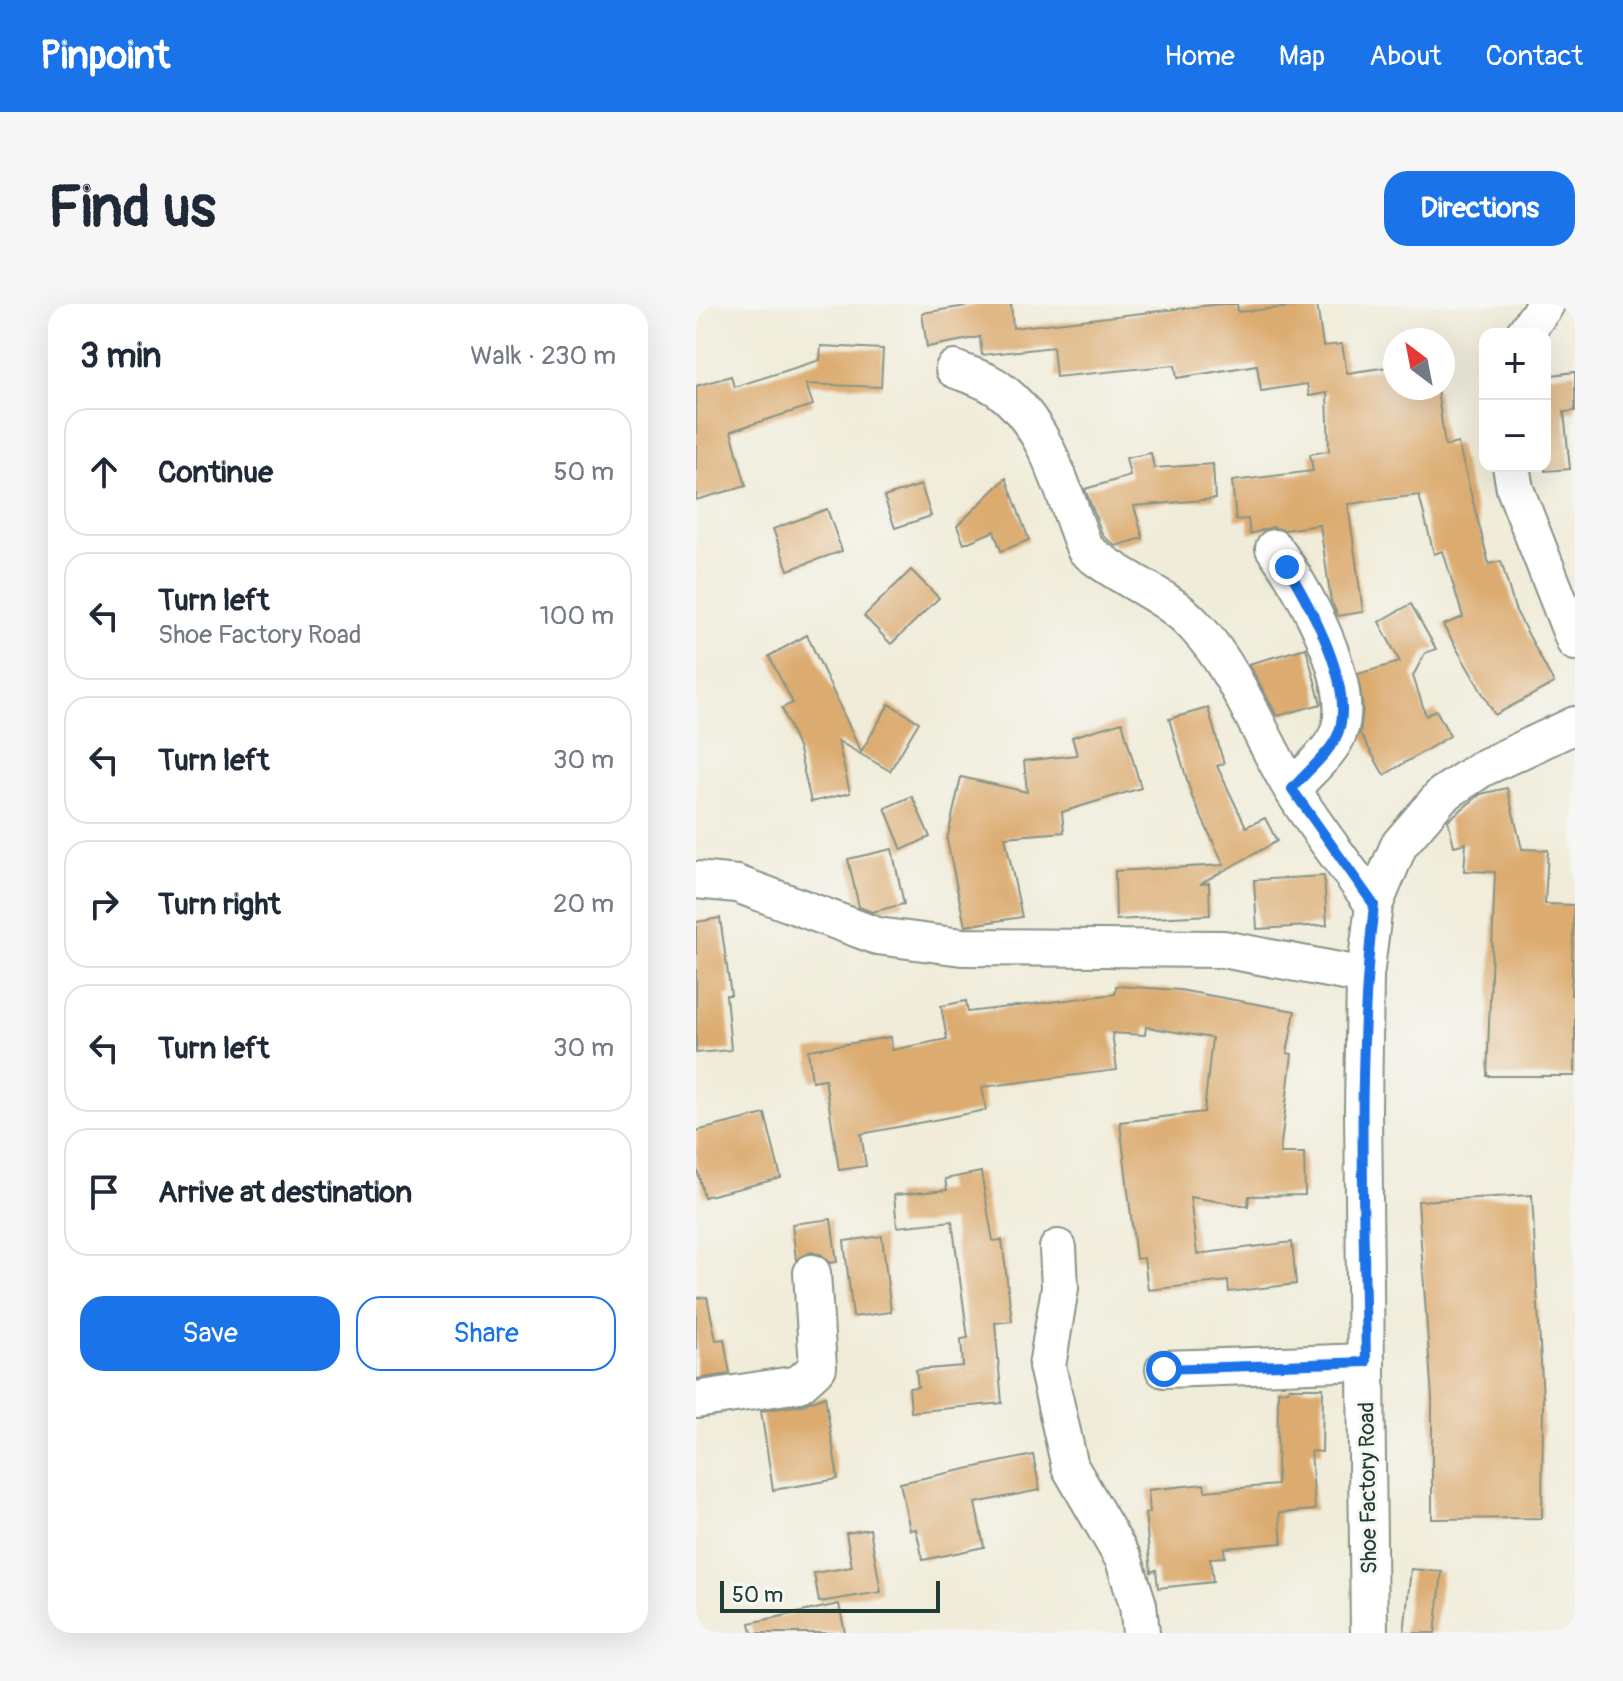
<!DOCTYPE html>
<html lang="en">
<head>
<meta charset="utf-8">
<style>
  :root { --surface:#fff; --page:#f6f6f7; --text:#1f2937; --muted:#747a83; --line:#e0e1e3; --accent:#1a73e8 }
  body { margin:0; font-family:Pangolin,sans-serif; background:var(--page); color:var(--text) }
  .controls { position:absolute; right:24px; top:24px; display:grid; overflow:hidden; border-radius:16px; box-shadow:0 8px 32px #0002 }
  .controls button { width:72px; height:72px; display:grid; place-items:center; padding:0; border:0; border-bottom:2px solid var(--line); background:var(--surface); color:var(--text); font:40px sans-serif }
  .compass { position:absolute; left:687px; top:24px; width:72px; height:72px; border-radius:50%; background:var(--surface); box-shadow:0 8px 32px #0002; rotate:328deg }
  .scale { position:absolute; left:24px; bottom:20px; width:220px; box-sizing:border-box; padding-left:8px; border:4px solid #1f3d34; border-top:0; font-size:22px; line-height:28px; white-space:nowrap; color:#1f3d34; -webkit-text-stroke:6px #f6f6f2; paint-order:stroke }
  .stop { position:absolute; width:24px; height:24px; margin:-18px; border:6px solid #1a73e8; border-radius:50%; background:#fff }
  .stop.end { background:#1a73e8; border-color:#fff; box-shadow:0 2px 8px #0008 }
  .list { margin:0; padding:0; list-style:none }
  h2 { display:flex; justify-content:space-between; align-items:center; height:104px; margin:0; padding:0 32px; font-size:34px }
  h2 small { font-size:26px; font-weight:400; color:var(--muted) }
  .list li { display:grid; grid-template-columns:52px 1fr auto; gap:24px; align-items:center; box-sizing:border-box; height:128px; margin:0 16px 16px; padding:0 16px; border:2px solid var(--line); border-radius:24px }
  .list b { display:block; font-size:30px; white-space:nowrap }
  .list p { margin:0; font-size:26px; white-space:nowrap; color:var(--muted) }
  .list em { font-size:26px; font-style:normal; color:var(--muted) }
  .actions { display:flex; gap:16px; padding:24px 32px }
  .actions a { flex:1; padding:18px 0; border:2px solid var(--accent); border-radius:24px; text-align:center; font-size:28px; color:var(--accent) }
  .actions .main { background:var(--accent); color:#fff }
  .icon { flex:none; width:44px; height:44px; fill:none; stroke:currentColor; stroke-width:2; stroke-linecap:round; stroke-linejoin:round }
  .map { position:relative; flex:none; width:879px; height:1329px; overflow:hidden; border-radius:24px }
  header { display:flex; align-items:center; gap:48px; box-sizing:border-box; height:112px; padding:0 40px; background:var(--accent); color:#fff }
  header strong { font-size:38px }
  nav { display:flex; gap:44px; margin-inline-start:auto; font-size:28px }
  .intro { display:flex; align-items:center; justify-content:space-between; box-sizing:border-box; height:192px; padding:0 48px }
  h1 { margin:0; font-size:56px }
  .button { padding:20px 36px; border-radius:24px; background:var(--accent); color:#fff; font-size:28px; font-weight:700 }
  main { display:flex; gap:48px; padding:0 48px }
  aside { flex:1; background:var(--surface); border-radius:24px; box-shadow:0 8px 32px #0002 }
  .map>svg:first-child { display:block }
</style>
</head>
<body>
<header>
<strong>Pinpoint</strong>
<nav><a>Home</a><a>Map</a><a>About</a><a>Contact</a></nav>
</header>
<div class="intro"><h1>Find us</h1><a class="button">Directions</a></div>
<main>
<aside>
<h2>3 min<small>Walk · 230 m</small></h2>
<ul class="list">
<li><svg class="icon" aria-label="ahead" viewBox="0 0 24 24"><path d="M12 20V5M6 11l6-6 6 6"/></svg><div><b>Continue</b></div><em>50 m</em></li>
<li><svg class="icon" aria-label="left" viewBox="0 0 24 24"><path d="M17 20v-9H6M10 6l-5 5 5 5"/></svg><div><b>Turn left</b><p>Shoe Factory Road</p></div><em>100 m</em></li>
<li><svg class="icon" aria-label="left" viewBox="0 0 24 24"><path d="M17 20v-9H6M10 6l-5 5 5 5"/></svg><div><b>Turn left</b></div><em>30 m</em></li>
<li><svg class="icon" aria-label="right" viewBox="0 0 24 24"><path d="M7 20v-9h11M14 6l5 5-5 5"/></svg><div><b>Turn right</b></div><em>20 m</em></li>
<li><svg class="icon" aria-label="left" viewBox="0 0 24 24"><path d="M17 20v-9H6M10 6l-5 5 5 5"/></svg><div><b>Turn left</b></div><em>30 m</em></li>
<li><svg class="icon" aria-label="arrive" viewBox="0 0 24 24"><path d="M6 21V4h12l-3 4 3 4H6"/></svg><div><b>Arrive at destination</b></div></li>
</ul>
<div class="actions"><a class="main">Save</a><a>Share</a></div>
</aside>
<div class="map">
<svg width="879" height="1329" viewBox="0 0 879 1329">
  <rect width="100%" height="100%" fill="#f6f6f2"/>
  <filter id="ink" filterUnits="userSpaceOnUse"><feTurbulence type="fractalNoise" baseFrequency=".0125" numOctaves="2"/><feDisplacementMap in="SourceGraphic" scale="16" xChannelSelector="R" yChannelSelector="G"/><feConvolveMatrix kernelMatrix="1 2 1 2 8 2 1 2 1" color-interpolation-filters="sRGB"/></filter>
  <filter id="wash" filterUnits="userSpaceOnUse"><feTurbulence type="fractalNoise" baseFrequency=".006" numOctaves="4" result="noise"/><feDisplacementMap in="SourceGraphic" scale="32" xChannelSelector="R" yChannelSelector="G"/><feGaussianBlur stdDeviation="1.8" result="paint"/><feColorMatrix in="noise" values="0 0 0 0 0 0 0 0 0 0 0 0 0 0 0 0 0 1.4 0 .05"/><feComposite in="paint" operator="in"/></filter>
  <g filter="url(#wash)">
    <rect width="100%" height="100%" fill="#f0ecd9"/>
    <g id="blocks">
      <g fill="#dcab70">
        <path d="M283 0H315L317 24 524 0H541L542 8 621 0 627 42 646 40 651 69 699 62V84H741L749 142 762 139 793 260 805 257 819 305 858 379 799 411 747 321 767 313 747 247 738 250 723 191 652 200 667 308 642 312 635 297 624 221 588 226 576 223 554 230 552 215 540 216 536 177 617 167 614 150 633 147 631 89 613 92 611 80 565 87 561 61 481 74 479 61 360 73 357 43 286 51 284 33 231 43 226 9Z"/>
        <path d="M125 42 187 45 185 83 110 80 117 101 35 127 50 182 0 196V82L35 72 38 83 124 56Z"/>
        <path d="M879 68V107L868 108 874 165 849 167V72Z"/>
        <path d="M455 149 458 164 517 160 519 195 438 202 447 234 420 242 407 232 389 185 434 172 430 154Z"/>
        <path d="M310 174 333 236 305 247 298 227 268 240 261 222Z"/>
        <path d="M225 181 235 212 199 224 188 193Z"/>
        <path d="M131 205 146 247 92 266 77 225Z"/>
        <path d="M215 266 243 294 195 340 168 312Z"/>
        <path d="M715 300 740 345 729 349 717 372 730 412 740 406 754 432 688 471 664 429 667 405 662 370 704 358 683 318Z"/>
        <path d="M111 331 165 448 193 400 223 418 194 467 142 437 154 489 115 498 103 446 86 404 97 399 73 352Z"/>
        <path d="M610 344 625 400 581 412 553 360Z"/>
        <path d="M512 404 528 460 521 462 550 523 569 514 581 537 504 580 513 579 514 611 420 616 419 567 528 561 496 493 473 415Z"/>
        <path d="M426 418 445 484 366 508 368 528 309 533 326 613 269 622 251 536 265 473 331 488 328 457 381 451 376 433Z"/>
        <path d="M811 484 826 545 852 546 849 600 878 601 875 691H879V772H791L799 568 768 567 770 539 758 542 752 516 785 490Z"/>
        <path d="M216 492 234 533 206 546 189 504Z"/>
        <path d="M196 545 208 600 176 608 163 603 152 555Z"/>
        <path d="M628 572 631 621 561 625 558 576Z"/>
        <path d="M24 614 35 691H30L35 746 0 749V618Z"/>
        <path d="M420 682 484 686 599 707 591 749 596 750 584 849H608L609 891 553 892 552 902 494 893 501 950 596 938 600 980 533 988 532 977 452 986 448 954 440 955 424 818 508 808 516 734 450 723 449 731 416 729 421 766 286 783 290 806 165 830 170 862 143 866 129 775 116 777 112 746 195 733 196 746 251 735 245 702 270 697 272 708 419 690Z"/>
        <path d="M69 810 85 874 8 893 0 861V827Z"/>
        <path d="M285 868 297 937 306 936 316 1017 299 1019 306 1099 215 1108 213 1084 222 1083 220 1066 267 1062 265 1035 272 1034 256 917 201 923 198 891 251 886 249 875Z"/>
        <path d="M836 891 847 1096 846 1214 736 1215V1095L722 897Z"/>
        <path d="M135 915 141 958 134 959 126 951 115 948 100 956 96 920Z"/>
        <path d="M186 932 195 1008 157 1013 148 937Z"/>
        <path d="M11 993 20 1036 28 1035 34 1070 0 1075V994Z"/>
        <path d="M593 1084H627L626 1148 615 1147 619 1206 583 1209 586 1239 528 1244 529 1253 514 1254 517 1278 462 1284 460 1266 455 1268 449 1209 454 1208 452 1186 508 1180 509 1187 581 1181 582 1087H592Z"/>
        <path d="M129 1092 142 1175 77 1186 65 1107 106 1101Z"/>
        <path d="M337 1151 344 1186 279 1199 288 1243 227 1256 220 1225 214 1226 204 1179Z"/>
        <path d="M174 1225 185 1288 123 1298 118 1269 156 1263 150 1229Z"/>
        <path d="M715 1265 746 1268 739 1329H708Z"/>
        <path d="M143 1300 149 1329H56L54 1319Z"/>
      </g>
    </g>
  </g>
  <g filter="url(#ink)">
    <use href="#blocks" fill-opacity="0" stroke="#889486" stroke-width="2"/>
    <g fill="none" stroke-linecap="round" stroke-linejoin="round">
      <defs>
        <g id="minor">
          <path d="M828 30 850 0"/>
          <path d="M258 65C273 71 292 76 304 86 352 121 368 193 389 245 423 275 468 288 499 322 543 369 563 432 596 485 620 525 651 563 678 601"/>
          <path d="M815 162 819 185 879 338"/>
          <path d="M578 244C607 283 660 378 643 427 636 448 610 468 596 485"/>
          <path d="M0 576 41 580 181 632 266 643 527 645 669 672"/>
          <path d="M362 944 364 984 351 1062 374 1163 428 1256 442 1301 445 1329"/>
          <path d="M468 1065 670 1058"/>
          <path d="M0 1096 103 1080 122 1063 116 969"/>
          <path d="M673 1329 667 806 669 672 678 601 703 541 746 491 785 465 879 421"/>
        </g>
      </defs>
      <use href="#minor" stroke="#889486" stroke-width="40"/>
      <use href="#minor" stroke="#fff" stroke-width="36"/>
    </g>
  </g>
  <g fill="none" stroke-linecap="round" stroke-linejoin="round" filter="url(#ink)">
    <path stroke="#1a73e8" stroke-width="10" d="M468 1065 670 1058C668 906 660 752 678 601L596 485C610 468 636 448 643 427 658 380 614 302 591 263"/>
  </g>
  <g text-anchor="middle" stroke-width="6" stroke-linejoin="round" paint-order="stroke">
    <g font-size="22" fill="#1f3d34" stroke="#f6f6f2">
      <text transform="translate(671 1184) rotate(-91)" y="8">Shoe Factory Road</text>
    </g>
  </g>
</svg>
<div class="controls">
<button>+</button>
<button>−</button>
</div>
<svg class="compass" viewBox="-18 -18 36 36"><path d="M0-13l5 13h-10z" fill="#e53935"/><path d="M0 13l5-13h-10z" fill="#747a83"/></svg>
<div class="scale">50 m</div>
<div class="stop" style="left:468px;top:1065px"></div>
<div class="stop end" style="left:591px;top:263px"></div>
</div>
</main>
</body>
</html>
